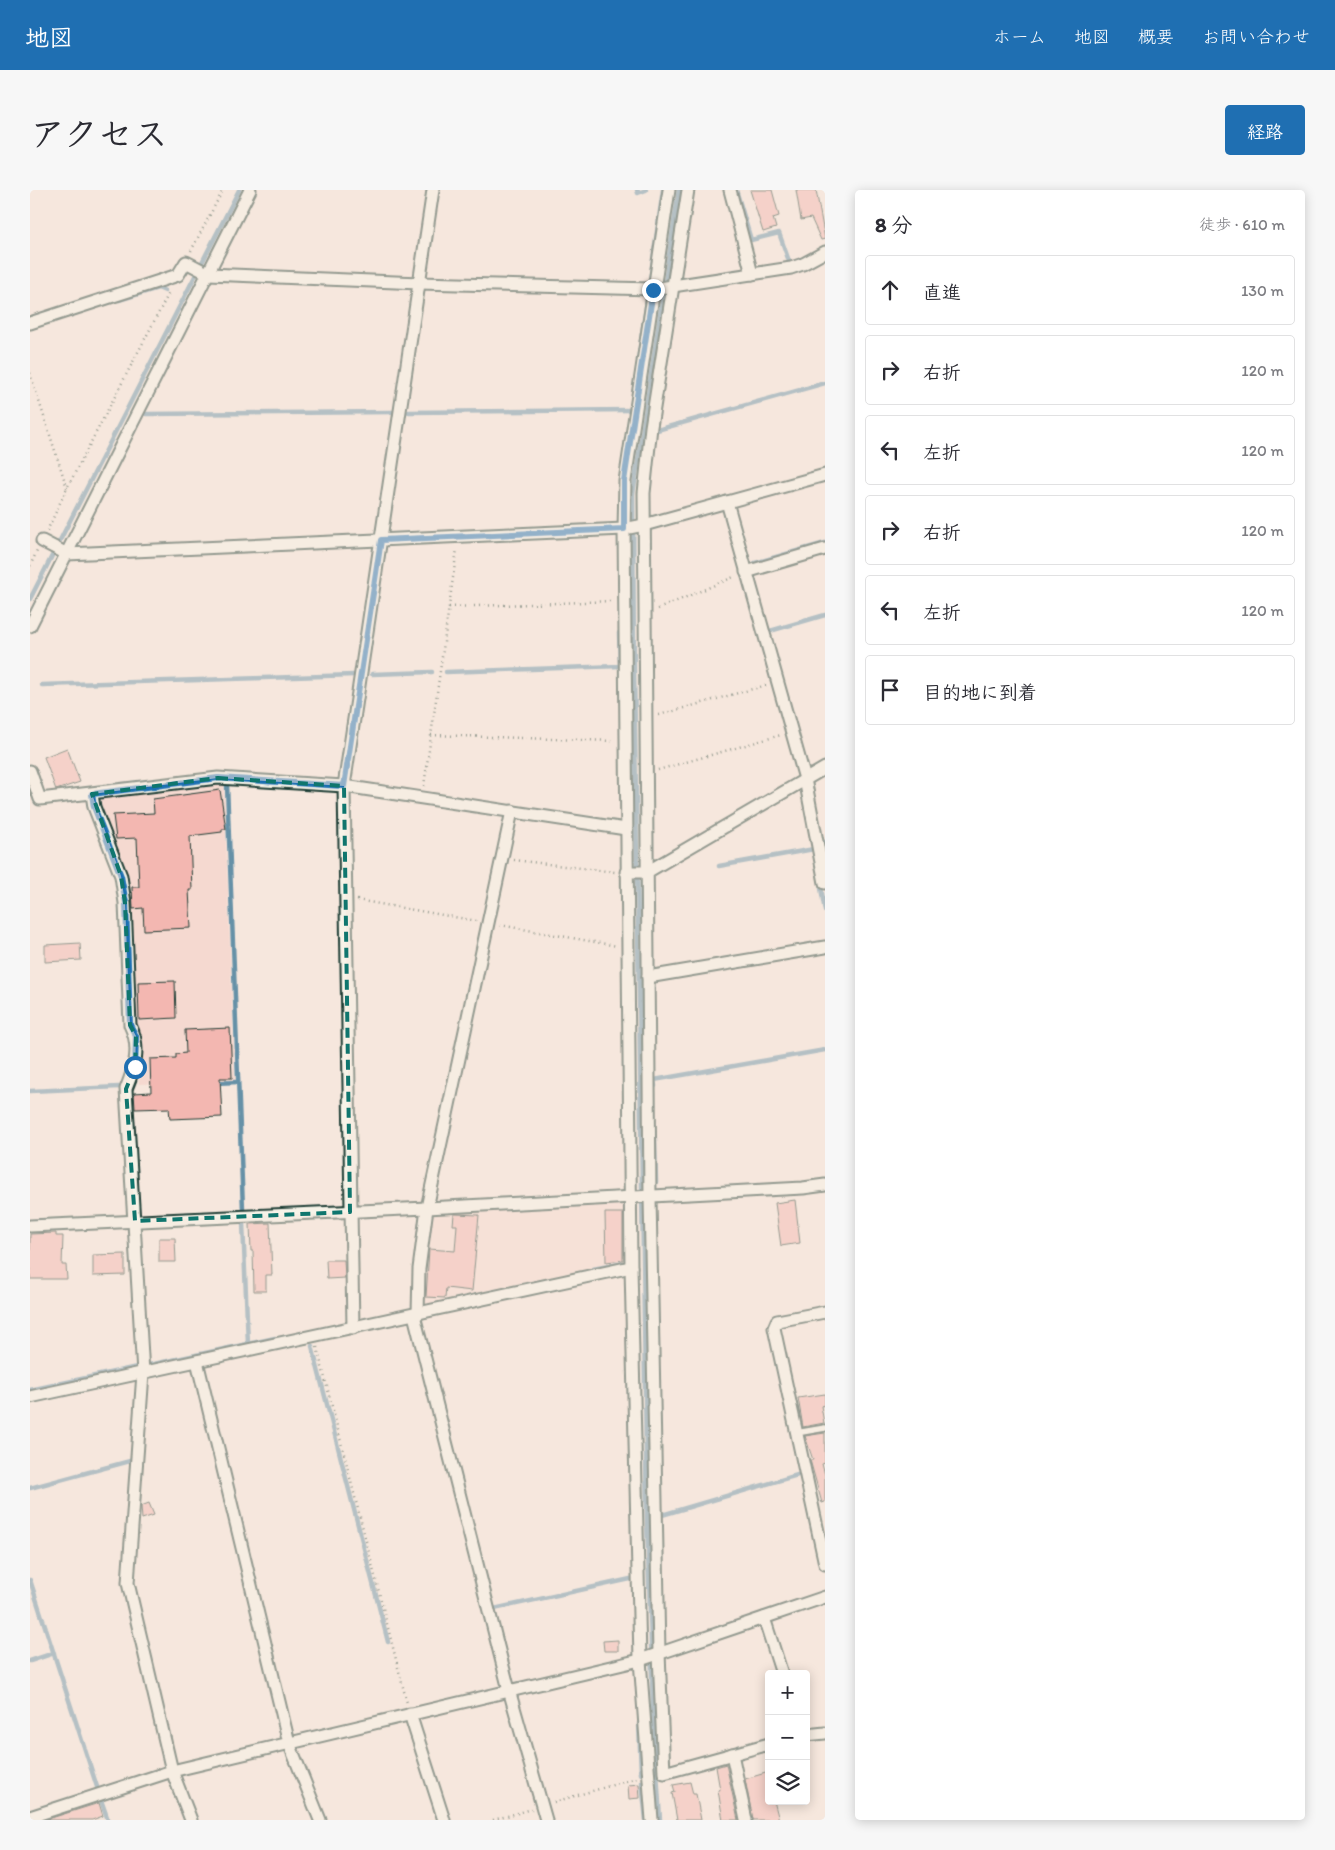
<!DOCTYPE html>
<html lang="ja">
<head>
<meta charset="utf-8">
<style>
  :root { --surface:#fff; --page:#f7f7f7; --text:#2b2b33; --muted:#7c7c81; --line:#e1e1e2; --accent:#1f6fb2 }
  body { margin:0; font-family:Itim,"Klee One",sans-serif; background:var(--page); color:var(--text) }
  .controls { position:absolute; right:15px; bottom:15px; display:grid; overflow:hidden; border-radius:5px; box-shadow:0 2px 12px #0003 }
  .controls button { width:45px; height:45px; display:grid; place-items:center; padding:0; border:0; border-bottom:1px solid var(--line); background:var(--surface); color:var(--text); font:25px sans-serif }
  .stop { position:absolute; width:15px; height:15px; margin:-11px; border:4px solid #1f6fb2; border-radius:50%; background:#fff }
  .stop.end { background:#1f6fb2; border-color:#fff; box-shadow:0 1px 5px #0008 }
  .list { margin:0; padding:0; list-style:none }
  h2 { display:flex; justify-content:space-between; align-items:center; height:65px; margin:0; padding:0 20px; font-size:21px }
  h2 small { font-size:16px; font-weight:400; color:var(--muted) }
  .list li { display:grid; grid-template-columns:32px 1fr auto; gap:15px; align-items:center; box-sizing:border-box; height:70px; margin:0 10px 10px; padding:0 10px; border:1px solid var(--line); border-radius:5px }
  .list b { display:block; font-size:19px; white-space:nowrap }
  .list em { font-size:16px; font-style:normal; color:var(--muted) }
  .icon { flex:none; width:28px; height:28px; fill:none; stroke:currentColor; stroke-width:2; stroke-linecap:round; stroke-linejoin:round }
  .map { position:relative; flex:none; width:795px; height:1630px; overflow:hidden; border-radius:5px }
  header { display:flex; align-items:center; gap:30px; box-sizing:border-box; height:70px; padding:0 25px; background:var(--accent); color:#fff }
  header strong { font-size:24px }
  nav { display:flex; gap:28px; margin-inline-start:auto; font-size:18px }
  .intro { display:flex; align-items:center; justify-content:space-between; box-sizing:border-box; height:120px; padding:0 30px }
  h1 { margin:0; font-size:35px }
  .button { padding:12px 22px; border-radius:5px; background:var(--accent); color:#fff; font-size:18px; font-weight:700 }
  main { display:flex; gap:30px; padding:0 30px }
  aside { flex:1; background:var(--surface); border-radius:5px; box-shadow:0 2px 12px #0003 }
  .map>svg:first-child { display:block }
</style>
</head>
<body>
<header>
<strong>地図</strong>
<nav><a>ホーム</a><a>地図</a><a>概要</a><a>お問い合わせ</a></nav>
</header>
<div class="intro"><h1>アクセス</h1><a class="button">経路</a></div>
<main>
<div class="map">
<svg width="795" height="1630" viewBox="0 0 795 1630">
  <rect width="100%" height="100%" fill="#f6e7dd"/>
  <filter id="ink" filterUnits="userSpaceOnUse"><feTurbulence type="fractalNoise" baseFrequency=".02" numOctaves="2"/><feDisplacementMap in="SourceGraphic" scale="10" xChannelSelector="R" yChannelSelector="G"/><feConvolveMatrix kernelMatrix="1 2 1 2 8 2 1 2 1" color-interpolation-filters="sRGB"/></filter>
  <g filter="url(#ink)">
    <g fill="#f5d9d0">
      <path d="M188 594H194L205 890 109 894V842L105 832 99 713 68 616 71 609Z"/>
      <path d="M596 1015 597 1070 392 1115 393 1081 399 1031 404 1024Z"/>
    </g>
    <g fill="none" stroke-linecap="round" stroke-linejoin="round">
      <g stroke="#6691a7" stroke-width="4.5">
        <path d="M607 0 608 3 616 0"/>
        <path d="M706 0 721 50 749 43 760 74 763 73"/>
        <path d="M620 90 633 0"/>
        <path d="M89 110 128 98 135 101"/>
        <path d="M608 170 617 110"/>
        <path d="M379 222 600 220"/>
        <path d="M116 224 364 222"/>
        <path d="M627 240 795 193"/>
        <path d="M725 373 795 353"/>
        <path d="M0 409 209 0"/>
        <path d="M740 441 795 425"/>
        <path d="M416 482 590 476 589 443"/>
        <path d="M342 484 402 482"/>
        <path d="M12 495 324 485"/>
        <path d="M197 595 213 1019"/>
        <path d="M793 652H795"/>
        <path d="M689 676 784 659 783 654"/>
        <path d="M790 692 795 721"/>
        <path d="M184 893 208 892"/>
        <path d="M625 896 624 890 795 860"/>
        <path d="M0 901 89 897"/>
        <path d="M625 948 626 992"/>
        <path d="M213 1033 218 1154"/>
        <path d="M563 1079 594 1073"/>
        <path d="M282 1156 358 1452"/>
        <path d="M119 1175 245 1148"/>
        <path d="M0 1200 107 1177"/>
        <path d="M0 1298 100 1271"/>
        <path d="M632 1325 771 1284"/>
        <path d="M0 1390 68 1600"/>
        <path d="M464 1419 605 1388V1391"/>
        <path d="M0 1471 24 1463"/>
        <path d="M609 1533 611 1584"/>
        <path d="M612 1592 616 1630"/>
        <path d="M71 1610 78 1630"/>
        <path d="M630 1630 623 1517 617 1327 604 476 603 304 649 0"/>
      </g>
    </g>
    <g fill="#f3b7b1" stroke="#1f3d34">
      <path d="M720 0H742L749 26 743 28 746 38 733 42Z"/>
      <path d="M766 0H786L795 49 791 50 781 28 771 30Z"/>
      <path d="M37 558 50 592 26 600 14 567Z"/>
      <path d="M190 600 196 639H192V642L160 646 162 700H159L161 738 114 740 113 718 103 719 102 697H109L107 648 86 649 83 625 124 623 123 609Z"/>
      <path d="M50 753 51 770 15 772V755Z"/>
      <path d="M145 791 146 828 109 830 108 792Z"/>
      <path d="M200 838 202 888H190L192 927 140 929 139 918 105 919 104 903 121 902 120 869 146 868V864L156 863 155 840Z"/>
      <path d="M765 1010 770 1053 751 1056 745 1013Z"/>
      <path d="M575 1023H593V1070L576 1072Z"/>
      <path d="M424 1024 449 1025 442 1101 416 1098 415 1108 396 1107 399 1059 425 1061 427 1035H423Z"/>
      <path d="M240 1033 242 1085H236V1101H224L223 1061H221L220 1034Z"/>
      <path d="M26 1043V1046H33L32 1075H36L37 1089H0V1044Z"/>
      <path d="M129 1048H145L146 1072H129Z"/>
      <path d="M95 1064V1085L63 1086V1065Z"/>
      <path d="M296 1070H314L315 1088 297 1089Z"/>
      <path d="M795 1204V1215L791 1216 794 1233 773 1237 768 1208Z"/>
      <path d="M795 1243V1273L792 1274 795 1285V1312L792 1313 780 1270H783L775 1246Z"/>
      <path d="M119 1313 124 1325 112 1329 111 1316Z"/>
      <path d="M588 1450V1461H574L573 1451Z"/>
      <path d="M696 1574 708 1630H693L688 1600H690L686 1577Z"/>
      <path d="M739 1582V1611H744L749 1630H723L715 1589Z"/>
      <path d="M660 1592 663 1604H666L671 1630H647L642 1603 645 1602 643 1595Z"/>
      <path d="M609 1594 610 1608 599 1609 598 1595Z"/>
      <path d="M69 1613 73 1626 62 1630H15Z"/>
    </g>
    <g fill="none" stroke-linecap="round" stroke-linejoin="round">
      <defs>
        <path id="service" d="M766 1243 795 1238"/>
        <g id="minor">
          <path d="M658 0 621 237 614 303 620 1007 629 1463 634 1583 739 1554"/>
          <path d="M700 0 722 84"/>
          <path d="M0 133 148 85 156 72 179 84 389 93 623 99 761 78 773 74 795 62"/>
          <path d="M697 312 775 589 795 693"/>
          <path d="M12 351 37 364 594 339 614 335 795 285"/>
          <path d="M716 382 795 359"/>
          <path d="M0 436 220 0"/>
          <path d="M0 581 10 609 188 588 314 596 596 639"/>
          <path d="M62 604 64 617 91 686 95 713 100 835C111 857 105 877 96 899L113 1183 98 1393 142 1581 161 1630"/>
          <path d="M596 682H617L795 578"/>
          <path d="M618 787 795 757"/>
          <path d="M0 1036 397 1018 773 998 795 995"/>
          <path d="M795 1122 747 1131 744 1138 795 1374"/>
          <path d="M388 1124 389 1079 397 1018 482 621"/>
          <path d="M384 1125 479 1500 516 1630"/>
          <path d="M323 1138 314 596 403 0"/>
          <path d="M167 1171 259 1553 290 1630"/>
          <path d="M0 1207 601 1077"/>
          <path d="M734 1428 752 1484"/>
          <path d="M380 1524 414 1630"/>
          <path d="M776 1545 795 1543"/>
          <path d="M702 1564 716 1630"/>
          <path d="M0 1627 142 1581 610 1470 795 1407"/>
          <path d="M622 1630 610 1470 601 1077 594 339 595 291 639 0"/>
        </g>
      </defs>
      <use href="#service" stroke="#1f3d34" stroke-width="9"/>
      <use href="#minor" stroke="#1f3d34" stroke-width="15"/>
      <g stroke="#1f3d34" stroke-width="2.5" stroke-dasharray="1 4" stroke-linecap="butt">
        <path d="M161 61 193 0"/>
        <path d="M0 183 37 298"/>
        <path d="M17 341 37 298 140 101"/>
        <path d="M0 376 7 361"/>
        <path d="M419 417 582 411"/>
        <path d="M628 419 706 386"/>
        <path d="M629 525 737 495"/>
        <path d="M401 545 584 551"/>
        <path d="M628 580 751 545"/>
        <path d="M394 596 427 359"/>
        <path d="M484 670 585 682"/>
        <path d="M327 710 447 731"/>
        <path d="M470 735 587 756"/>
        <path d="M287 1157 377 1513"/>
        <path d="M524 1612 607 1588"/>
        <path d="M463 1630 502 1619"/>
      </g>
      <use href="#service" stroke="#f7f3e8" stroke-width="5.5"/>
      <use href="#minor" stroke="#f7f3e8" stroke-width="11"/>
    </g>
  </g>
  <g fill="none" stroke-linecap="round" stroke-linejoin="round" filter="url(#ink)">
    <path stroke="#1f6fb2" stroke-width="6" d="M105 877 106 846 100 835 96 713 91 686 64 617 62 604 188 588 314 596 351 350 594 339V291L623 100"/>
  </g>
  <path d="M0 0H795V1630H0ZM188 588 314 596 320 1022 105 1031 96 899 105 877 106 846 100 835 95 713 91 686 62 604Z" fill="#f6e7dd" fill-opacity=".55" fill-rule="evenodd"/>
  <path fill="none" stroke="#0f766e" stroke-width="4" stroke-dasharray="10 6" stroke-linejoin="round" d="M188 588 314 596 320 1022 105 1031 96 899 105 877 106 846 100 835 95 713 91 686 62 604Z"/>
</svg>
<div class="controls">
<button>+</button>
<button>−</button>
<button><svg class="icon" aria-label="layers" viewBox="0 0 24 24"><path d="M12 4l9 5-9 5-9-5zM3 14l9 5 9-5"/></svg></button>
</div>
<div class="stop" style="left:105px;top:877px"></div>
<div class="stop end" style="left:623px;top:100px"></div>
</div>
<aside>
<h2>8 分<small>徒歩 · 610 m</small></h2>
<ul class="list">
<li><svg class="icon" aria-label="ahead" viewBox="0 0 24 24"><path d="M12 20V5M6 11l6-6 6 6"/></svg><div><b>直進</b></div><em>130 m</em></li>
<li><svg class="icon" aria-label="right" viewBox="0 0 24 24"><path d="M7 20v-9h11M14 6l5 5-5 5"/></svg><div><b>右折</b></div><em>120 m</em></li>
<li><svg class="icon" aria-label="left" viewBox="0 0 24 24"><path d="M17 20v-9H6M10 6l-5 5 5 5"/></svg><div><b>左折</b></div><em>120 m</em></li>
<li><svg class="icon" aria-label="right" viewBox="0 0 24 24"><path d="M7 20v-9h11M14 6l5 5-5 5"/></svg><div><b>右折</b></div><em>120 m</em></li>
<li><svg class="icon" aria-label="left" viewBox="0 0 24 24"><path d="M17 20v-9H6M10 6l-5 5 5 5"/></svg><div><b>左折</b></div><em>120 m</em></li>
<li><svg class="icon" aria-label="arrive" viewBox="0 0 24 24"><path d="M6 21V4h12l-3 4 3 4H6"/></svg><div><b>目的地に到着</b></div></li>
</ul>
</aside>
</main>
</body>
</html>
